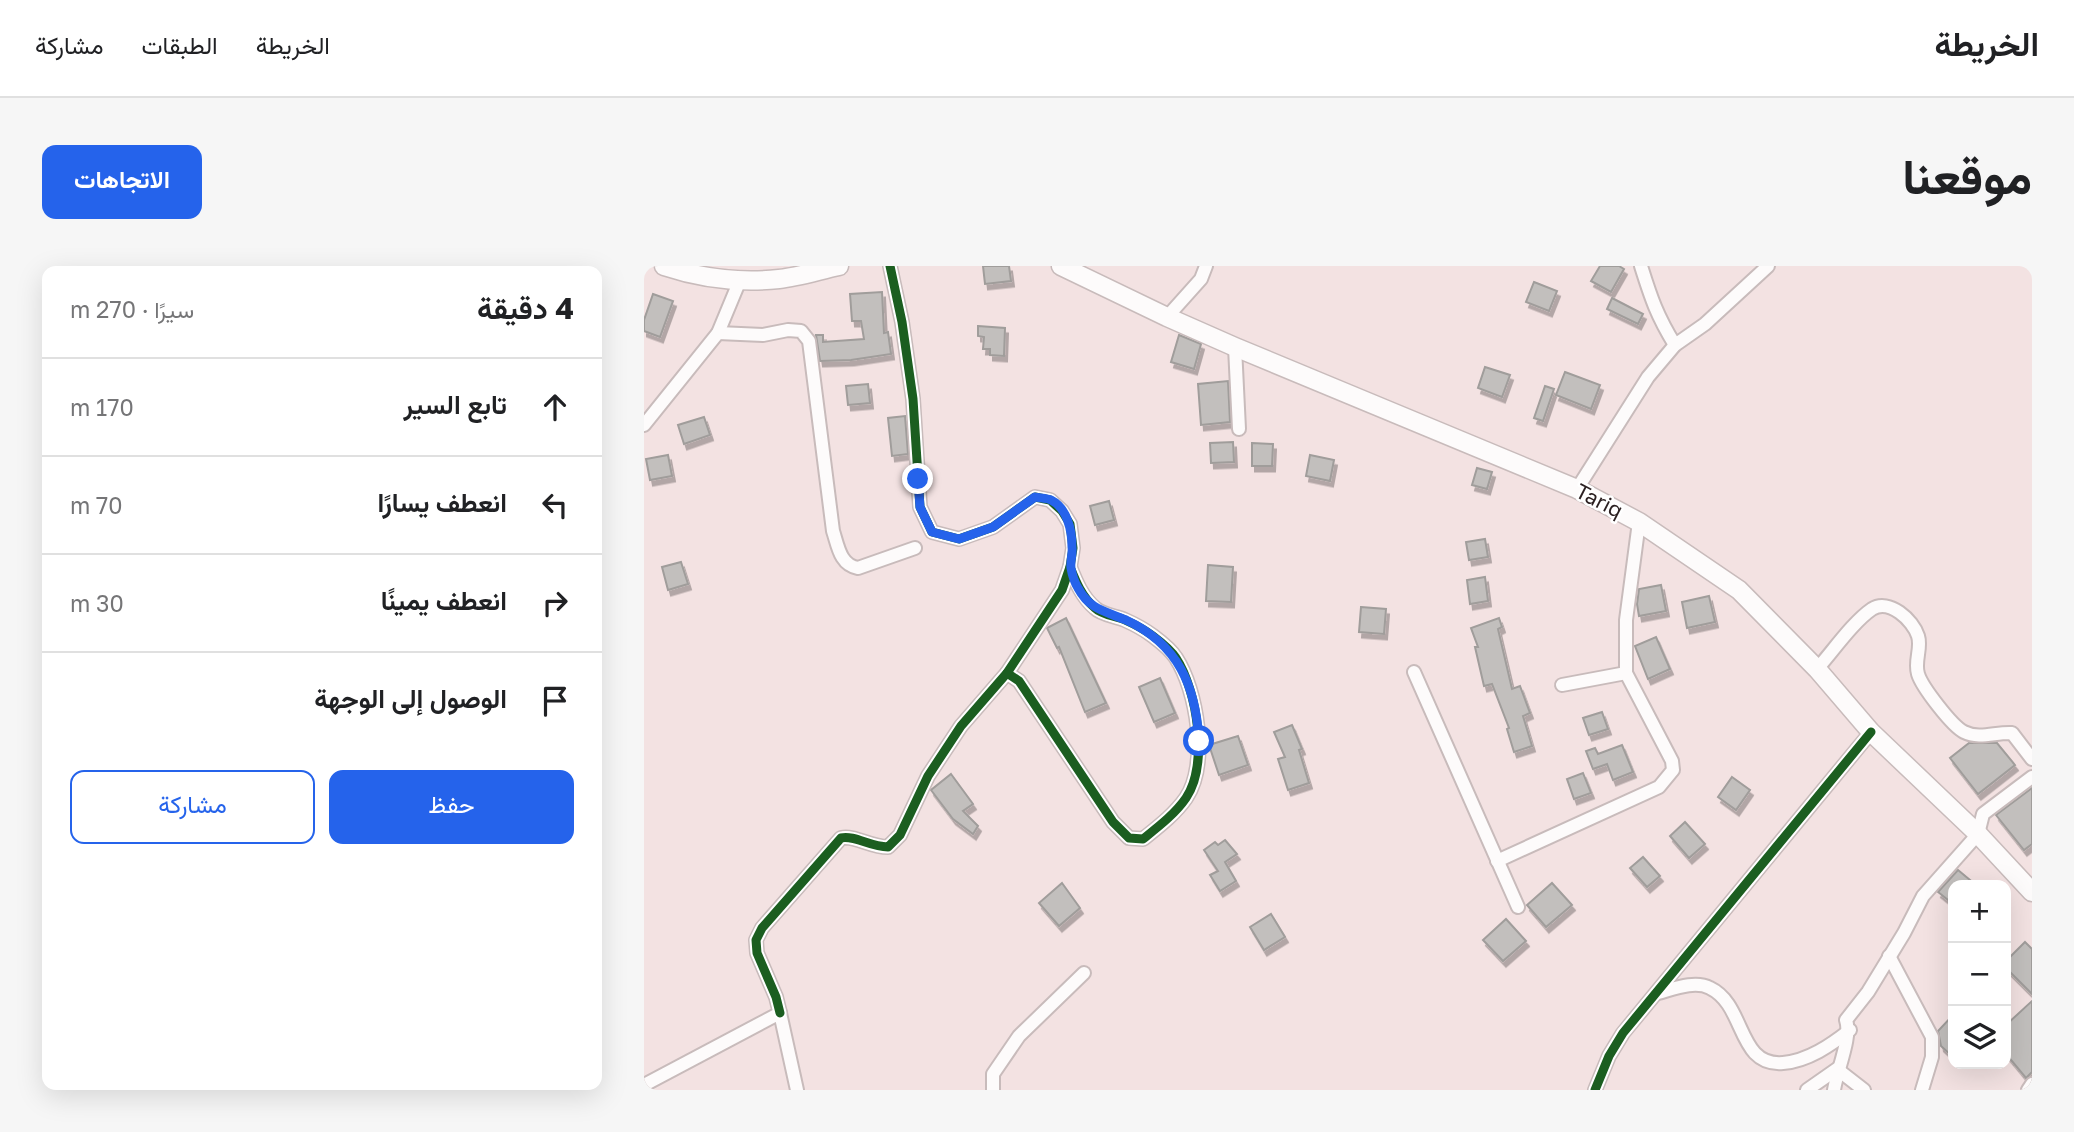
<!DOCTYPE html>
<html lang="ar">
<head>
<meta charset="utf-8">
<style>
  :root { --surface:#fff; --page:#f6f6f6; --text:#202124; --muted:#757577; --line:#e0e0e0; --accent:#2563eb }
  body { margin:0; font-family:"Golos Text",Vazirmatn,sans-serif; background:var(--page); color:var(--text); direction:rtl }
  .controls { position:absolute; right:21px; bottom:21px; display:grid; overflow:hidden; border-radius:14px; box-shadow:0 7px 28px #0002 }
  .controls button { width:63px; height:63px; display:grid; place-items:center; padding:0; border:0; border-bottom:2px solid var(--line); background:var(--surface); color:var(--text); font:35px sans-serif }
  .stop { position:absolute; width:21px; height:21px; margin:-16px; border:5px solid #2563eb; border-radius:50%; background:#fff }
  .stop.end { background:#2563eb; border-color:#fff; box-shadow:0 2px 7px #0008 }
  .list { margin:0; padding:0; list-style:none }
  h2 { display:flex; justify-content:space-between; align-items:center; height:91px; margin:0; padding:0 28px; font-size:30px }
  h2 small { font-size:23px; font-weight:400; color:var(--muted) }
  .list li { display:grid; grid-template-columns:46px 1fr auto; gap:21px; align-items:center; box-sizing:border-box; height:98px; padding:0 28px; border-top:2px solid var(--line) }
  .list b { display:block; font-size:26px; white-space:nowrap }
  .list em { font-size:23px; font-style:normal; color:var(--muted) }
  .actions { display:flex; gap:14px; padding:21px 28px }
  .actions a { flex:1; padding:16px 0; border:2px solid var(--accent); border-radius:14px; text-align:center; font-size:24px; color:var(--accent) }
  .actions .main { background:var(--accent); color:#fff }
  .icon { flex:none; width:38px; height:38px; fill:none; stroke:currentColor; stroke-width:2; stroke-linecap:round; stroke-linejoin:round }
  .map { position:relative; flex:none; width:1388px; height:824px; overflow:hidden; direction:ltr; border-radius:14px }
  header { display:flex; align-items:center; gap:42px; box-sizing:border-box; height:98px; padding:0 35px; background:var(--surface); border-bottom:2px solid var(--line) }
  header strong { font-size:33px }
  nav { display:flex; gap:38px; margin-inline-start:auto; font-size:24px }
  .intro { display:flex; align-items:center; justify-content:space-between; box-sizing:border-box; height:168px; padding:0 42px }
  h1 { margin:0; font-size:49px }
  .button { padding:18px 32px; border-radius:14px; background:var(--accent); color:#fff; font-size:24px; font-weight:700 }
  main { display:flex; gap:42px; padding:0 42px }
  aside { flex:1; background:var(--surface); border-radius:14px; box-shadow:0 7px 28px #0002 }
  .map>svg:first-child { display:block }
</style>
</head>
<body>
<header>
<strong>الخريطة</strong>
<nav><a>الخريطة</a><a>الطبقات</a><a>مشاركة</a></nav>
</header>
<div class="intro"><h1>موقعنا</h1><a class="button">الاتجاهات</a></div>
<main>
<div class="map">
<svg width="1388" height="824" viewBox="0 0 1388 824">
  <defs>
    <filter id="shadow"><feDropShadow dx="3" dy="5.5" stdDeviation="0" flood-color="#0004"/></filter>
  </defs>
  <rect width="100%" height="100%" fill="#f3e2e2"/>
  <g fill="#c2bfbd" stroke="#a09d9b" stroke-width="2" filter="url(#shadow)">
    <path d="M339 0H365L367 15 341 18Z"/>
    <path d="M956 0H975L980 3 967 26 947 15Z"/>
    <path d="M890 16 913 25 905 45 882 36Z"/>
    <path d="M238 26 240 67 244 66 247 88 207 94 176 95 172 69H179V76L220 73 217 55H208L206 28Z"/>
    <path d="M9 28 29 35 16 71 0 65V54Z"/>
    <path d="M968 32 999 48 994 58 963 43Z"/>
    <path d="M334 60 361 62 360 90 346 89V83H339L340 71 334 70Z"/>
    <path d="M535 69 557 78 550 103 527 96Z"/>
    <path d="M841 101 866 109 858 131 834 122Z"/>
    <path d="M921 106 956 119 947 143 912 129Z"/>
    <path d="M584 115 586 156 557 159 554 118Z"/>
    <path d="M224 118 226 137 204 139 202 120Z"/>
    <path d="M901 120 910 123 899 155 890 152Z"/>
    <path d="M261 150 264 188 248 190 244 152Z"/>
    <path d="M60 151 66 169 40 178 34 159Z"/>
    <path d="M589 176 590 196 567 197 566 177Z"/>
    <path d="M608 177 629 178 628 200H608Z"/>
    <path d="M24 189 28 210 6 214 2 193Z"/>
    <path d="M666 189 690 194 686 215 662 210Z"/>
    <path d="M833 202 848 206 843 223 828 219Z"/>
    <path d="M465 235 470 254 451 259 446 240Z"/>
    <path d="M841 273 844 291 825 294 822 276Z"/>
    <path d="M37 296 44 318 24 324 18 301Z"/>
    <path d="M564 299 589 301 587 336 562 335Z"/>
    <path d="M841 311 844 335 826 338 823 314Z"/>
    <path d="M1017 319 1022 345 995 350 993 338 995 323Z"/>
    <path d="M1065 330 1071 356 1043 362 1038 336Z"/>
    <path d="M717 341 742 343 740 368 715 366Z"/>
    <path d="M422 352 462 437 441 446 415 381 413 382 403 362Z"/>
    <path d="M855 352 858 361 854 363 868 423 876 420 886 447 879 450 888 480 870 486 863 463 865 462 848 418 840 420 831 381H834L827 362Z"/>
    <path d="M1012 371 1026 403 1004 413 991 380Z"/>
    <path d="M516 412 531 447 510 456 495 421Z"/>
    <path d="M958 446 964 463 945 469 939 452Z"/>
    <path d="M648 459 658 483 655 484 665 517 644 524 634 493 641 491 630 466Z"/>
    <path d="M594 470 604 499 575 509 565 479Z"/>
    <path d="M1325 477H1353L1371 499 1334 528 1306 492Z"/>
    <path d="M978 479 989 506 969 514 963 498 949 503 942 485 951 482 954 488Z"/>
    <path d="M939 507 947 527 930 533 923 513Z"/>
    <path d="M307 508 329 538 319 545 334 560 329 568 309 553 287 524Z"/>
    <path d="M1088 511 1106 524 1092 544 1074 531Z"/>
    <path d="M1388 522V578L1380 584 1352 549Z"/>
    <path d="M1041 556 1061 578 1045 592 1026 570Z"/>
    <path d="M581 574 593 588 581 596 592 615 576 625 566 609 574 605 560 584 571 576 574 579Z"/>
    <path d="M999 591 1016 610 1003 621 986 602Z"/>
    <path d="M1314 604 1332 619H1309V638L1294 626Z"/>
    <path d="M418 617 436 642 415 660 395 637Z"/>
    <path d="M908 617 928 639 902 661 883 639Z"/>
    <path d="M627 648 641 671 620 684 606 661Z"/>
    <path d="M862 653 882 675 859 695 839 674Z"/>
    <path d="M1381 676 1388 683V728L1362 702V695Z"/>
    <path d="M1388 735V806L1382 812 1362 788V759Z"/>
    <path d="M1309 749V791L1297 780 1294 765Z"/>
  </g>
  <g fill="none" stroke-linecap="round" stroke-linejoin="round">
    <defs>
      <g id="street">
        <path d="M997 0C1007 32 1013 50 1031 79"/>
        <path d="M523 51 557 13 562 0"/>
        <path d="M74 67 119 69 144 64 157 65 165 75 189 265C194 280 196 299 214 302L271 282"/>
        <path d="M591 81 595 163"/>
        <path d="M0 159 74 67 96 14"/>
        <path d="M933 223 1004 111 1031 79 1061 58 1124 0"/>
        <path d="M1173 403C1189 385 1209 356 1228 343 1245 332 1269 354 1274 370 1278 382 1270 395 1274 408 1278 421 1308 460 1320 466 1336 474 1351 466 1368 467L1388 493"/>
        <path d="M770 406 874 641"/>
        <path d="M363 407 375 415 469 556 485 572 499 573C514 561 531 548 542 532 565 498 553 424 532 392 527 384 517 376 509 370 501 364 490 358 481 354 472 350 458 349 451 342 438 331 432 316 426 301"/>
        <path d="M918 419 982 407V354L995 256"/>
        <path d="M853 595 1015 521 1029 504 1028 495 982 407"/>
        <path d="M1245 690 1288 771V791L1278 824"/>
        <path d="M1014 727C1029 723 1051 714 1066 722 1102 739 1093 801 1139 797 1164 795 1187 779 1206 764"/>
        <path d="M136 747 132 731 113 687 112 674 118 662 197 572C211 569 226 581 244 581L256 569 284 510 317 460 363 407 418 324 426 301 429 282 426 258 418 245 406 234 391 231 349 261 315 273 288 266 276 241 269 133 258 56 246 0"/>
        <path d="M0 819 136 747 153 824"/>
        <path d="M349 824V808L375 770 440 707"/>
        <path d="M951 824 965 790 979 767 1227 466"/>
        <path d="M1163 824 1193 803 1220 824"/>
        <path d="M1190 824C1193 804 1208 771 1202 754L1224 726 1260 667 1279 630 1334 568 1339 548 1388 511"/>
        <path d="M1384 824 1388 818"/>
      </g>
      <g id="secondary">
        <path d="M20 0C56 12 97 17 135 13 155 11 176 4 195 0"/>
        <path d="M417 0 523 51 591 81 933 223 995 256 1095 324 1173 403 1227 466 1334 568 1388 626"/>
      </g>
    </defs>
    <use href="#street" stroke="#c8bbbb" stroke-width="16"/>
    <use href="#secondary" stroke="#c8bbbb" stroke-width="21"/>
    <use href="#street" stroke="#fdfbfb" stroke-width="12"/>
    <use href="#secondary" stroke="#fdfbfb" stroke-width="18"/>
    <defs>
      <g id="cycleway">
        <path d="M363 407 375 415 469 556 485 572 499 573C514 561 531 548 542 532 565 498 553 424 532 392 527 384 517 376 509 370 501 364 490 358 481 354 472 350 458 349 451 342 438 331 432 316 426 301"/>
        <path d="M136 747 132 731 113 687 112 674 118 662 197 572C211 569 226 581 244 581L256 569 284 510 317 460 363 407 418 324 426 301 429 282 426 258 418 245 406 234 391 231 349 261 315 273 288 266 276 241 269 133 258 56 246 0"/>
        <path d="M951 824 965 790 979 767 1227 466"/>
      </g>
    </defs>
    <use href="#cycleway" stroke="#fff" stroke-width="13"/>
    <use href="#cycleway" stroke="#1b5e20" stroke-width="9"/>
  </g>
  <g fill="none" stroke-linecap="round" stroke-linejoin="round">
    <path stroke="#2563eb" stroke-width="9" d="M274 213 276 241 288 266 315 273 349 261 391 231C395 232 403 232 407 234 423 242 428 264 428 281 429 287 426 295 427 302 428 308 431 317 434 322 446 344 461 345 482 354 534 378 552 420 555 475"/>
  </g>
  <g text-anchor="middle" stroke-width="5" stroke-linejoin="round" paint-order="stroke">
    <g font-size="21" fill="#2a1f20" stroke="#fff">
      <text transform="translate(955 235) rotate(27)" y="7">Tariq</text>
    </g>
  </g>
</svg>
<div class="controls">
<button>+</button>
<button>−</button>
<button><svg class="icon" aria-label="layers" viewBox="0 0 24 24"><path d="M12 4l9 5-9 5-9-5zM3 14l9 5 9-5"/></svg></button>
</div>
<div class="stop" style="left:555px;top:475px"></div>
<div class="stop end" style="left:274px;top:213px"></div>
</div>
<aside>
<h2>4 دقيقة<small>سيرًا · 270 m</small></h2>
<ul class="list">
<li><svg class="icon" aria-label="ahead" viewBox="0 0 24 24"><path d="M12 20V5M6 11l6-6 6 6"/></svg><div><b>تابع السير</b></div><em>170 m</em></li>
<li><svg class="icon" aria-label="left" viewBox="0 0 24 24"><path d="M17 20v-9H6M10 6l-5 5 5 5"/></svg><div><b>انعطف يسارًا</b></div><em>70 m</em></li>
<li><svg class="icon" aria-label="right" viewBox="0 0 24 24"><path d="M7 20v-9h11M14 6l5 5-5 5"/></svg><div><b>انعطف يمينًا</b></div><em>30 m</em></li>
<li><svg class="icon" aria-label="arrive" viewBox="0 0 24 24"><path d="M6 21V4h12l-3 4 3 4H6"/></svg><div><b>الوصول إلى الوجهة</b></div></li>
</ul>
<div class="actions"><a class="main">حفظ</a><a>مشاركة</a></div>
</aside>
</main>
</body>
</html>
